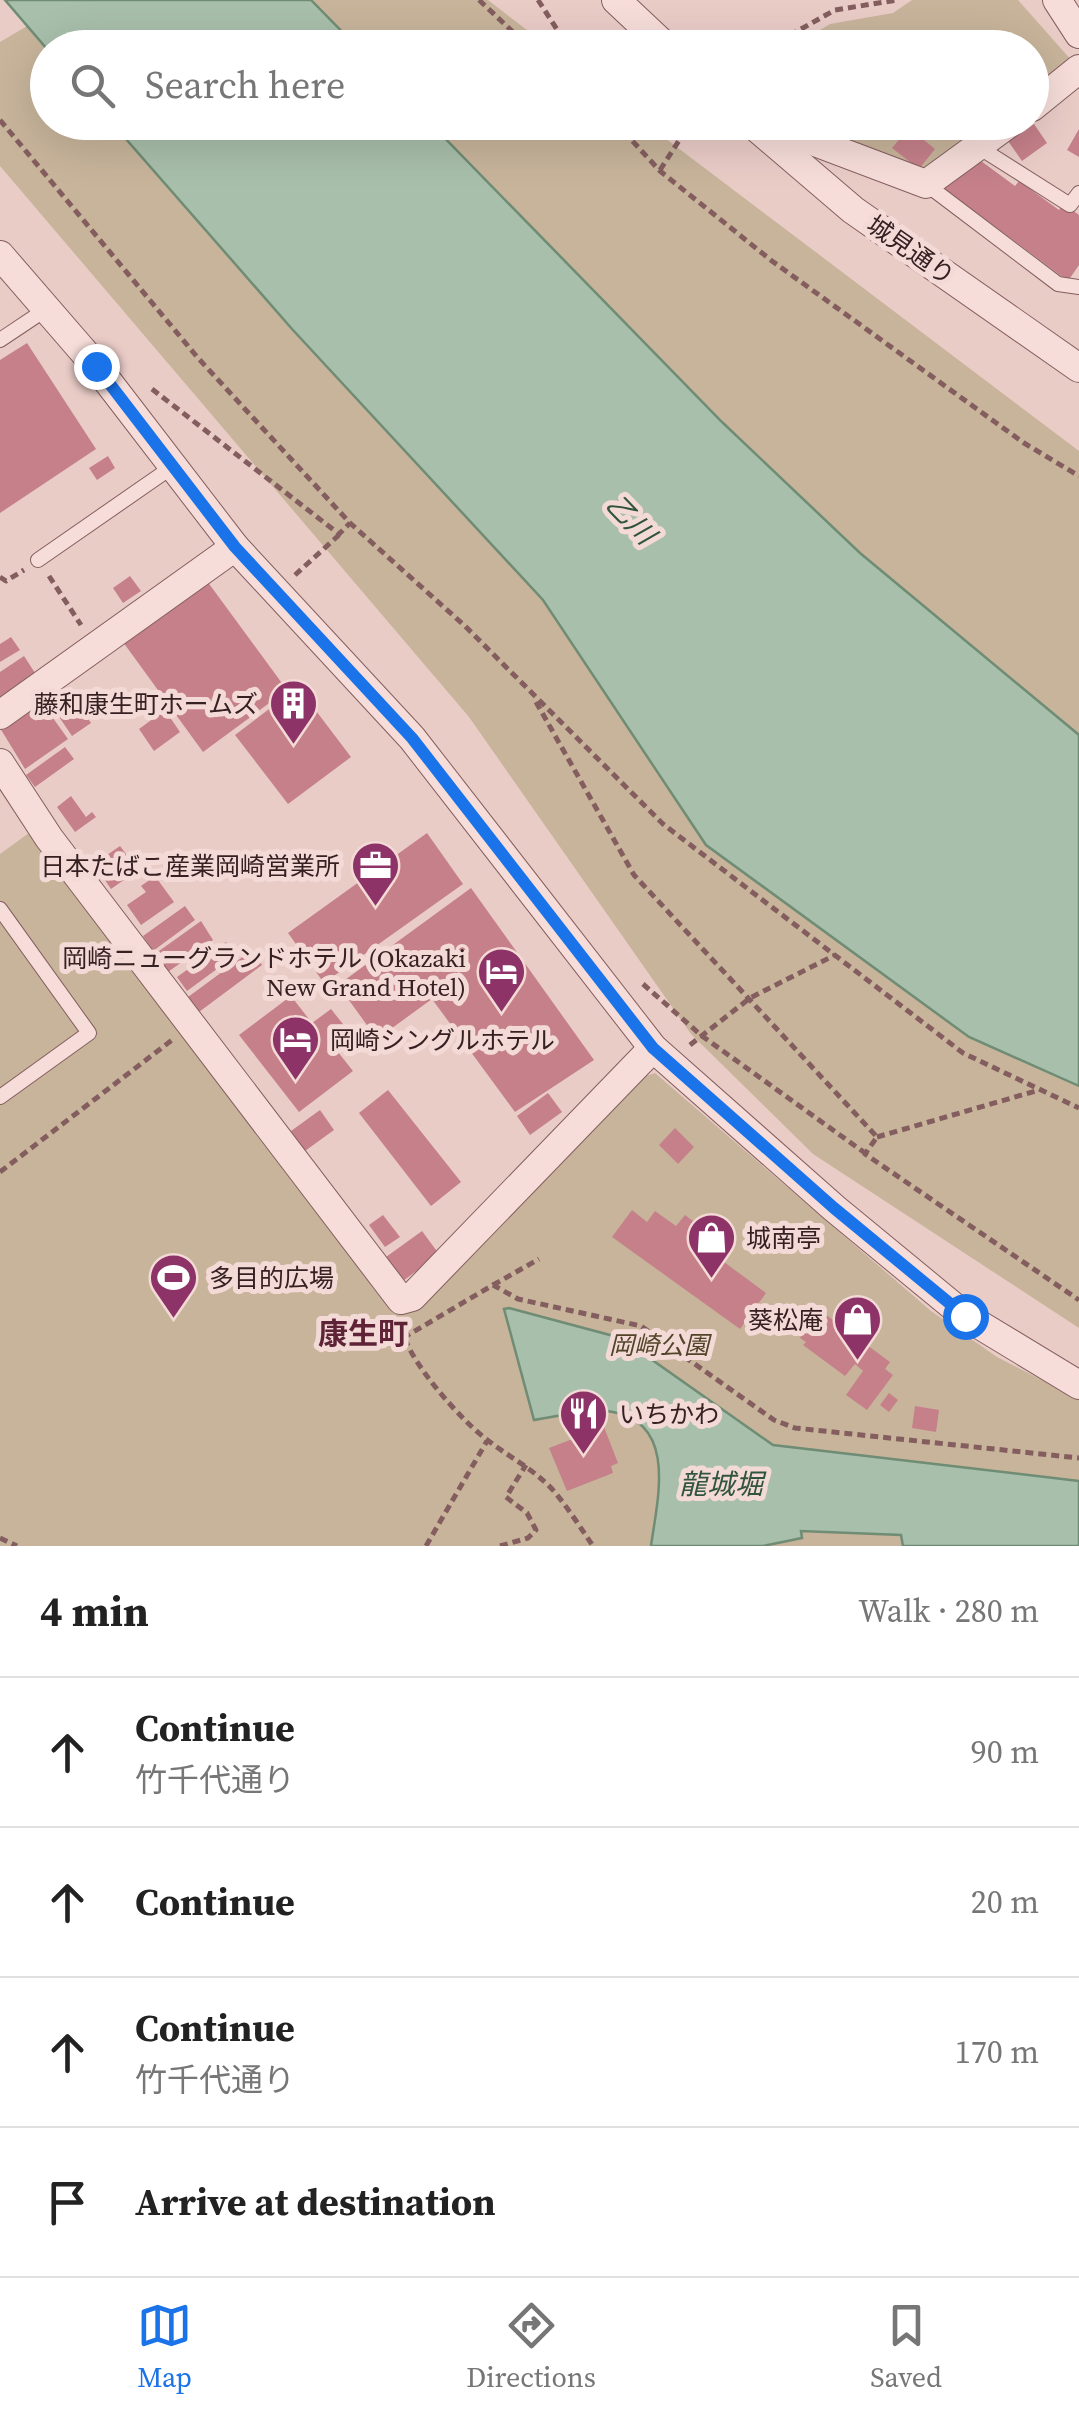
<!DOCTYPE html>
<html lang="en">
<head>
<meta charset="utf-8">
<style>
  :root { --surface:#fff; --page:#f6f6f6; --text:#222; --muted:#767676; --line:#e0e0e0; --accent:#1a73e8 }
  body { margin:0; font-family:"Source Serif 4","Noto Sans JP",serif; background:var(--page); color:var(--text) }
  .stop { position:absolute; width:30px; height:30px; margin:-22px; border:8px solid #1a73e8; border-radius:50%; background:#fff }
  .stop.end { background:#1a73e8; border-color:#fff; box-shadow:0 2px 10px #0008 }
  .list { margin:0; padding:0; list-style:none }
  h2 { display:flex; justify-content:space-between; align-items:center; height:130px; margin:0; padding:0 40px; font-size:42px }
  h2 small { font-size:32px; font-weight:400; color:var(--muted) }
  .list li { display:grid; grid-template-columns:65px 1fr auto; gap:30px; align-items:center; box-sizing:border-box; height:150px; padding:0 40px; border-top:2px solid var(--line) }
  .list b { display:block; font-size:38px; white-space:nowrap }
  .list p { margin:0; font-size:32px; white-space:nowrap; color:var(--muted) }
  .list em { font-size:32px; font-style:normal; color:var(--muted) }
  .icon { flex:none; width:55px; height:55px; fill:none; stroke:currentColor; stroke-width:2; stroke-linecap:round; stroke-linejoin:round }
  .map { position:relative; flex:none; width:1079px; height:1546px; overflow:hidden }
  .search { position:absolute; background:var(--surface); box-shadow:0 10px 40px #0002; left:30px; right:30px; top:30px; height:110px; display:flex; align-items:center; gap:25px; box-sizing:border-box; padding:0 35px; border-radius:55px; color:var(--muted); font-size:38px }
  .sheet { height:730px; background:var(--surface) }
  nav { display:flex; justify-content:space-around; align-items:center; box-sizing:border-box; height:140px; border-top:2px solid var(--line); background:var(--surface); font-size:28px; color:var(--muted) }
  nav a { display:grid; justify-items:center; gap:5px }
  nav .on { color:var(--accent) }
  .map>svg:first-child { display:block }
</style>
</head>
<body>
<div class="map">
<svg width="1079" height="1546" viewBox="0 0 1079 1546">
  <rect width="100%" height="100%" fill="#eaccc7"/>
  <g fill="#c8b49b">
    <path d="M311 0H488L549 47H357Z"/>
    <path d="M912 0H1018L1072 61 1032 89V48H790L830 24 893 13Z"/>
    <path d="M27 26 47 49 48 122 112 123 292 329 543 600 706 845 969 1037 1079 1086V1328L813 1154 691 1034 469 717 0 166V42Z"/>
    <path d="M430 123H645L1079 451V735L860 553 722 422Z"/>
    <path d="M794 123H985L913 176Z"/>
    <path d="M33 830 148 991 384 1298 415 1311 495 1223 643 1077 655 1073 931 1311 997 1357 1079 1399V1546H0V854Z"/>
  </g>
  <g fill="#a8bfab" stroke="#6f8c74" stroke-width="2.5">
    <path d="M5 0H311L357 47 47 49Z"/>
    <path d="M112 123H430L722 422 860 553 1079 735V1086L969 1037 706 845 543 600 292 329Z"/>
    <path d="M509 1308 621 1338 773 1445 1079 1481V1546H903L901 1535 801 1531 802 1538 763 1546H651C657 1501 678 1424 613 1412 590 1407 557 1417 534 1420L504 1309Z"/>
  </g>
  <g fill="#c5808a">
    <path d="M1034 124 1047 143 1022 161 1008 141Z"/>
    <path d="M909 128 935 149 919 169 892 148Z"/>
    <path d="M1079 129V157L1067 150Z"/>
    <path d="M981 161 1015 186 1019 181 1059 210 1063 203 1079 215V265L1068 281 943 188Z"/>
    <path d="M27 343 96 449 0 513V360Z"/>
    <path d="M108 456 115 468 97 480 89 468Z"/>
    <path d="M130 576 141 591 123 603 113 588Z"/>
    <path d="M207 581 287 690 203 752 123 642Z"/>
    <path d="M11 637 20 650 0 662V644Z"/>
    <path d="M24 656 37 676 0 700V672Z"/>
    <path d="M298 687 351 757 288 804 235 735Z"/>
    <path d="M67 689 91 723 72 736 49 702Z"/>
    <path d="M40 700 68 739 25 769 0 728Z"/>
    <path d="M165 710 180 732 154 751 139 729Z"/>
    <path d="M65 747 74 759 35 787 26 775Z"/>
    <path d="M71 796 86 817 92 812 96 817 75 832 57 807Z"/>
    <path d="M427 833 463 884 324 983 288 933Z"/>
    <path d="M120 846 138 870 111 889 94 864Z"/>
    <path d="M155 876 174 902 141 925 127 905 146 892 141 886Z"/>
    <path d="M471 888 594 1060 515 1112 432 999 377 1039 338 985Z"/>
    <path d="M185 906 195 920 153 951 143 936Z"/>
    <path d="M201 921 213 940 165 974 152 956Z"/>
    <path d="M226 942 236 955 187 991 177 977Z"/>
    <path d="M252 950 262 965 199 1012 188 997Z"/>
    <path d="M291 996 312 1023 331 1009 355 1039 338 1052 353 1071 299 1112 239 1035Z"/>
    <path d="M388 1090 461 1182 431 1206 359 1113Z"/>
    <path d="M548 1093 562 1112 530 1135 517 1116Z"/>
    <path d="M320 1110 334 1130 305 1151 291 1131Z"/>
    <path d="M675 1128 694 1147 678 1164 659 1145Z"/>
    <path d="M632 1210 647 1222 655 1211 676 1226 685 1215 709 1233 701 1245 766 1293 740 1329 612 1237Z"/>
    <path d="M383 1215 400 1237 385 1247 369 1225Z"/>
    <path d="M422 1231 439 1254 403 1281 386 1257Z"/>
    <path d="M825 1314 890 1362 885 1369 893 1375 867 1410 846 1395 863 1371 855 1364 845 1376 803 1345 806 1342 800 1338 811 1322 817 1326Z"/>
    <path d="M889 1393 898 1400 889 1412 880 1405Z"/>
    <path d="M915 1406 939 1410 936 1432 912 1428Z"/>
    <path d="M604 1427 618 1463 611 1466 613 1473 567 1491 549 1448Z"/>
  </g>
  <g fill="none" stroke-linecap="round" stroke-linejoin="round">
    <defs>
      <g id="lane">
        <path d="M980 148 1070 205 1079 193"/>
        <path d="M926 184 1058 284 1079 287"/>
        <path d="M0 340 45 310"/>
        <path d="M38 560 172 467"/>
        <path d="M0 909 89 1033 0 1097"/>
      </g>
      <g id="street">
        <path d="M616 0 667 48"/>
        <path d="M1057 0 1079 34"/>
        <path d="M1032 107 1079 69"/>
        <path d="M750 122 853 210 1079 368"/>
        <path d="M762 122 926 184 1011 122"/>
        <path d="M0 255 96 366 235 547 412 738 653 1048 834 1208 965 1316 1079 1385"/>
        <path d="M0 715 235 547"/>
        <path d="M0 763 49 838 401 1300 412 1297 653 1048"/>
      </g>
    </defs>
    <use href="#lane" stroke="#845e5f" stroke-width="16"/>
    <use href="#street" stroke="#845e5f" stroke-width="30"/>
    <g stroke="#845e5f" stroke-width="5" stroke-dasharray="8 5" stroke-linecap="butt">
      <path d="M479 0 530 48"/>
      <path d="M538 0 569 48"/>
      <path d="M767 48 835 10 897 0"/>
      <path d="M0 120 198 358 350 523 465 626 663 824 963 1053 1079 1108"/>
      <path d="M615 122 660 171 772 261 1024 443 1079 476"/>
      <path d="M660 170 691 122"/>
      <path d="M152 389 339 534 350 523"/>
      <path d="M295 575 339 535"/>
      <path d="M49 576 81 625"/>
      <path d="M0 577 6 581 24 570"/>
      <path d="M536 702 634 875 877 1137 865 1154 1079 1300"/>
      <path d="M643 984 702 1036 865 1153"/>
      <path d="M690 1045 750 998 835 955"/>
      <path d="M877 1137 1039 1090"/>
      <path d="M0 1172 172 1040"/>
      <path d="M493 1285 539 1259"/>
      <path d="M402 1326C403 1356 464 1424 490 1442 511 1458 533 1469 552 1489 567 1506 580 1527 593 1546"/>
      <path d="M403 1338 493 1285 518 1299 641 1326 774 1420 795 1428 1079 1458"/>
      <path d="M0 1538 17 1546"/>
      <path d="M426 1546 487 1441"/>
      <path d="M500 1546 528 1538 536 1530 527 1513 506 1497 526 1465"/>
    </g>
    <use href="#lane" stroke="#f6ddd9" stroke-width="14"/>
    <use href="#street" stroke="#f6ddd9" stroke-width="28"/>
  </g>
  <g fill="none" stroke-linecap="round" stroke-linejoin="round">
    <path stroke="#1a73e8" stroke-width="12" d="M96 366 235 547 412 738 653 1048 834 1208 965 1316"/>
  </g>
  <defs>
    <symbol id="building-pin" viewBox="-11 -11 22 30"><path d="M0 17L-7.5 6A9.5 9.5 0 1 1 7.5 6Z" fill="#8e3367" stroke="#f3dad6"/><path d="M-4-6H4V6H1V3H-1V6H-4ZM-2.5-4.3h1.7v1.8h-1.7ZM.8-4.3h1.7v1.8H.8ZM-2.5-1h1.7V.8h-1.7ZM.8-1h1.7V.8H.8Z" fill="#fff"/></symbol>
    <symbol id="office-pin" viewBox="-11 -11 22 30"><path d="M0 17L-7.5 6A9.5 9.5 0 1 1 7.5 6Z" fill="#8e3367" stroke="#f3dad6"/><path d="M-6-3h4V-5.5h4V-3h4V5H-6ZM-1-4.5V-3h2v-1.5ZM-6 0V1H6V0Z" fill="#fff"/></symbol>
    <symbol id="hotel-pin" viewBox="-11 -11 22 30"><path d="M0 17L-7.5 6A9.5 9.5 0 1 1 7.5 6Z" fill="#8e3367" stroke="#f3dad6"/><path d="M-6-4.5h1.5V1H6V5H4.5V3h-9V5H-6ZM-4 0a1.8 1.8 0 1 1 3.6 0ZM.5 0V-2.5h3Q6-2.5 6 0Z" fill="#fff"/></symbol>
    <symbol id="shop-pin" viewBox="-11 -11 22 30"><path d="M0 17L-7.5 6A9.5 9.5 0 1 1 7.5 6Z" fill="#8e3367" stroke="#f3dad6"/><path d="M-5-2.5h2.3a2.7 3.5 0 0 1 5.4 0H5L5.5 6h-11ZM-1.5-2.5h3a1.5 2.3 0 0 0-3 0Z" fill="#fff"/></symbol>
    <symbol id="stadium-pin" viewBox="-11 -11 22 30"><path d="M0 17L-7.5 6A9.5 9.5 0 1 1 7.5 6Z" fill="#8e3367" stroke="#f3dad6"/><path d="M0-5a6.5 5 0 1 0 0 10a6.5 5 0 1 0 0-10ZM-3.5-1.8h7v3.6h-7Z" fill="#fff"/></symbol>
    <symbol id="restaurant-pin" viewBox="-11 -11 22 30"><path d="M0 17L-7.5 6A9.5 9.5 0 1 1 7.5 6Z" fill="#8e3367" stroke="#f3dad6"/><path d="M-5-6h1v4h1v-4h1v4h1v-4h1v5L-1.5 .5V6h-2V.5L-5-1ZM5-6V6H3V1.5H1.5Q1.5-4 5-6Z" fill="#fff"/></symbol>
  </defs>
  <g fill-rule="evenodd">
    <use href="#building-pin" x="266" y="676" width="55" height="75"/>
    <use href="#office-pin" x="348" y="838" width="55" height="75"/>
    <use href="#hotel-pin" x="474" y="944" width="55" height="75"/>
    <use href="#hotel-pin" x="268" y="1012" width="55" height="75"/>
    <use href="#shop-pin" x="684" y="1210" width="55" height="75"/>
    <use href="#stadium-pin" x="146" y="1250" width="55" height="75"/>
    <use href="#shop-pin" x="830" y="1292" width="55" height="75"/>
    <use href="#restaurant-pin" x="556" y="1386" width="55" height="75"/>
  </g>
  <g text-anchor="middle" stroke-width="10" stroke-linejoin="round" paint-order="stroke">
    <g font-size="25" fill="#362022" stroke="#f3dad6">
      <text transform="translate(911 250) rotate(35)" y="9">城見通り</text>
    </g>
    <g font-size="25" fill="#362022" stroke="#f3dad6" text-anchor="end">
      <text x="258" y="713">藤和康生町ホームズ</text>
      <text x="340" y="875">日本たばこ産業岡崎営業所</text>
      <text x="466" y="967">岡崎ニューグランドホテル (Okazaki<tspan x="466" dy="29">New Grand Hotel)</tspan></text>
      <text x="330" y="1049" text-anchor="start">岡崎シングルホテル</text>
      <text x="746" y="1247" text-anchor="start">城南亭</text>
      <text x="209" y="1287" text-anchor="start">多目的広場</text>
      <text x="823" y="1329">葵松庵</text>
      <text x="619" y="1423" text-anchor="start">いちかわ</text>
    </g>
    <g font-size="25" font-style="italic" fill="#514428" stroke="#f3dad6">
      <text x="659" y="1354">岡崎公園</text>
    </g>
    <g font-size="28" font-style="italic" fill="#31543e" stroke="#f3dad6">
      <text transform="translate(631 519) rotate(46)" y="10">乙川</text>
      <text x="721" y="1494">龍城堀</text>
    </g>
    <g font-size="30" font-weight="bold" fill="#5f2338" stroke="#f3dad6">
      <text x="363" y="1344">康生町</text>
    </g>
  </g>
</svg>
<div class="stop" style="left:965px;top:1316px"></div>
<div class="stop end" style="left:96px;top:366px"></div>
<div class="search"><svg class="icon" aria-label="search" viewBox="0 0 24 24"><circle cx="10" cy="10" r="6"/><path d="M15 15l6 6"/></svg>Search here</div>
</div>
<section class="sheet">
<h2>4 min<small>Walk · 280 m</small></h2>
<ul class="list">
<li><svg class="icon" aria-label="ahead" viewBox="0 0 24 24"><path d="M12 20V5M6 11l6-6 6 6"/></svg><div><b>Continue</b><p>竹千代通り</p></div><em>90 m</em></li>
<li><svg class="icon" aria-label="ahead" viewBox="0 0 24 24"><path d="M12 20V5M6 11l6-6 6 6"/></svg><div><b>Continue</b></div><em>20 m</em></li>
<li><svg class="icon" aria-label="ahead" viewBox="0 0 24 24"><path d="M12 20V5M6 11l6-6 6 6"/></svg><div><b>Continue</b><p>竹千代通り</p></div><em>170 m</em></li>
<li><svg class="icon" aria-label="arrive" viewBox="0 0 24 24"><path d="M6 21V4h12l-3 4 3 4H6"/></svg><div><b>Arrive at destination</b></div></li>
</ul>
</section>
<nav>
<a class="on"><svg class="icon" aria-label="map" viewBox="0 0 24 24"><path d="M3 6l6-2 6 2 6-2v14l-6 2-6-2-6 2zM9 4v14M15 6v14"/></svg>Map</a>
<a><svg class="icon" aria-label="directions" viewBox="0 0 24 24"><path d="M12 3l9 9-9 9-9-9zM9 14v-3h6M13 9l2 2-2 2"/></svg>Directions</a>
<a><svg class="icon" aria-label="saved" viewBox="0 0 24 24"><path d="M7 4h10v16l-5-4-5 4z"/></svg>Saved</a>
</nav>
</body>
</html>
